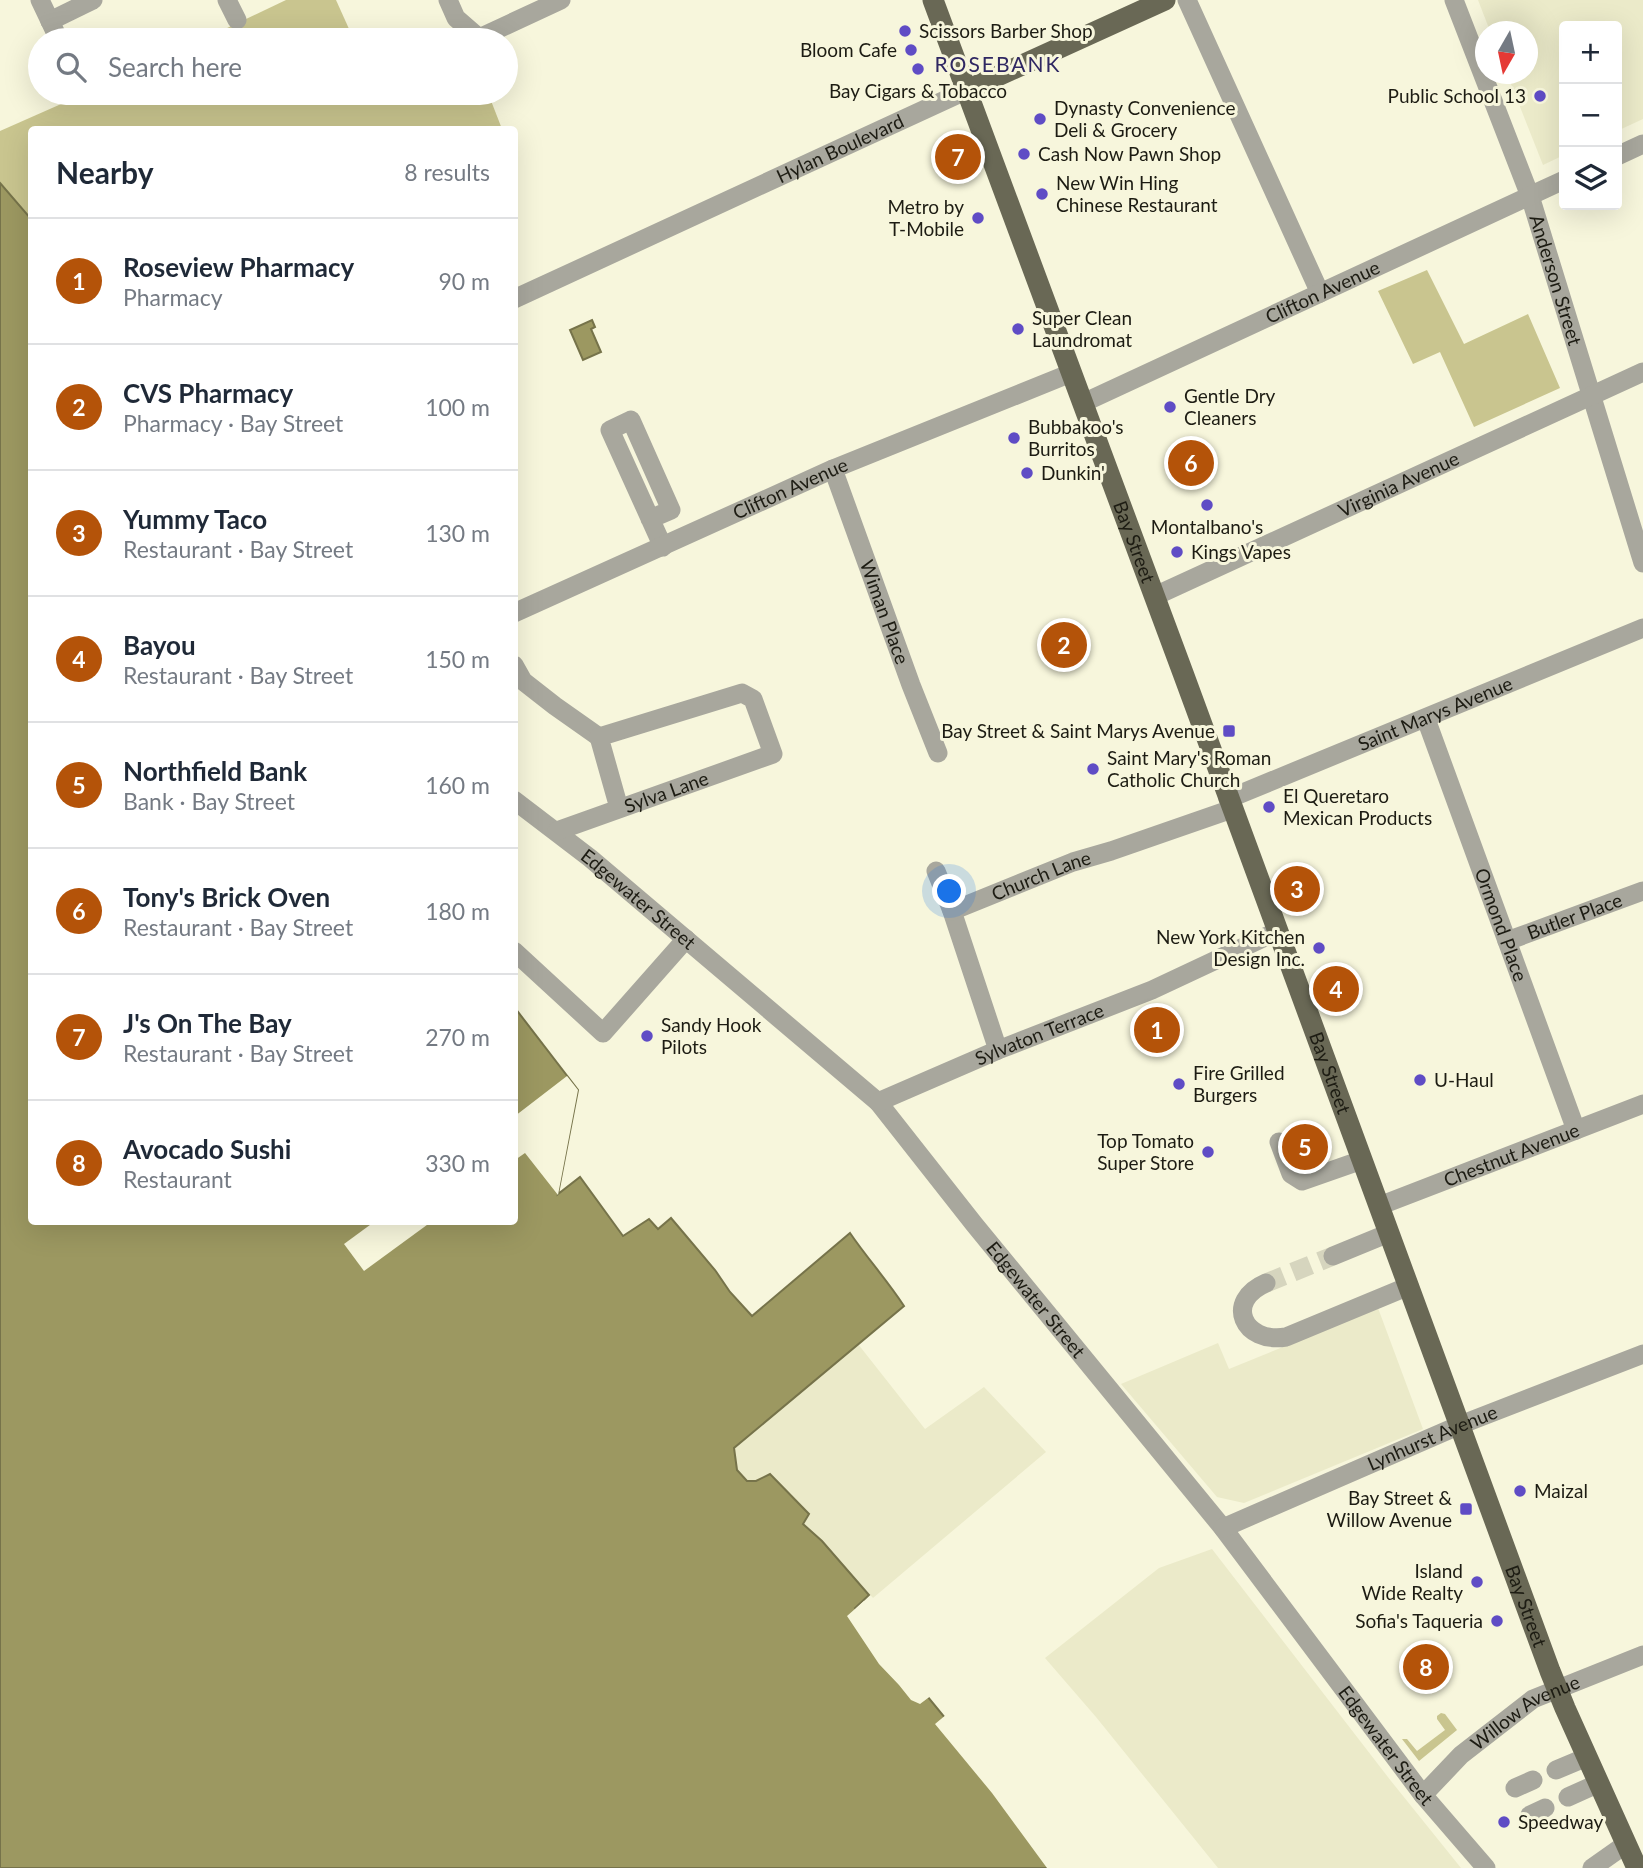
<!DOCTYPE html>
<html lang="en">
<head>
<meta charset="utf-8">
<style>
  :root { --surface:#fff; --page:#f6f6f7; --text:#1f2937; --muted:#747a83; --line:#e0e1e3; --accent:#b45309 }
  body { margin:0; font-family:Lato,sans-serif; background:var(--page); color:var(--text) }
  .controls { position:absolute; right:21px; top:21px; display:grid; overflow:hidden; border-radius:7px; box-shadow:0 7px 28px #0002 }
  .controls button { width:63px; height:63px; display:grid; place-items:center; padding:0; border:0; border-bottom:2px solid var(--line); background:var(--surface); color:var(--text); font:35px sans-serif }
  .compass { position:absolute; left:1475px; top:21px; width:63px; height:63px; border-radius:50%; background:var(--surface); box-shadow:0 7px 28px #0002; rotate:189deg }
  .you { position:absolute; left:950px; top:892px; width:24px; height:24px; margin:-18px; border:5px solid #fff; border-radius:50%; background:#1a73e8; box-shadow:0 0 0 10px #1a73e833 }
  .badge { display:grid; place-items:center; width:46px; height:46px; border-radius:50%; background:var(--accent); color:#fff; font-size:23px; font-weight:700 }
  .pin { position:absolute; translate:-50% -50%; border:4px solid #fff; box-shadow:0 2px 7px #0006 }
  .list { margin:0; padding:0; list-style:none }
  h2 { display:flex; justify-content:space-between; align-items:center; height:91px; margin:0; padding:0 28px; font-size:30px }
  h2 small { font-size:23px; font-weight:400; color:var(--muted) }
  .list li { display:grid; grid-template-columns:46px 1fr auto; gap:21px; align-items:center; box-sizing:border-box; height:126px; padding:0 28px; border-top:2px solid var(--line) }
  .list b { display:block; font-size:26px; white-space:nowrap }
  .list p { margin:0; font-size:23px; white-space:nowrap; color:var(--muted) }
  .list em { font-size:23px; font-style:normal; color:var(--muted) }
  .icon { flex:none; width:38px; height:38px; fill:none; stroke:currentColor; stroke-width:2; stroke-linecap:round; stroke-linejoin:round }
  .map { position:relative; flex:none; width:1643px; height:1868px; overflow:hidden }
  .search { position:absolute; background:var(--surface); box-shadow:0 7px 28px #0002; left:28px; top:28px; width:490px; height:77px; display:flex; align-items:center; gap:18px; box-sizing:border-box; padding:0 24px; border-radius:38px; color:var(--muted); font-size:26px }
  .panel { position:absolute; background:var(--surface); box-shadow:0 7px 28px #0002; left:28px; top:126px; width:490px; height:1099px; border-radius:7px }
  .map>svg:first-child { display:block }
</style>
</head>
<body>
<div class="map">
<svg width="1643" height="1868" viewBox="0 0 1643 1868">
  <rect width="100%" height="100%" fill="#f7f6dc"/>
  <g fill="#ebeac9">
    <path d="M1478 0H1643V119L1617 131V26H1564V155L1543 165 1507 74H1528V32L1490 31Z"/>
    <path d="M1378 1308 1423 1429 1244 1503 1217 1497 1121 1384 1218 1343 1229 1369Z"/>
    <path d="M858 1344 925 1429 984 1387 1046 1452 873 1598 822 1541 803 1524 809 1514 771 1474 755 1481H746L737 1470 734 1448Z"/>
    <path d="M1212 1549 1391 1781 1461 1868H1218L1096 1717 1045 1658 1159 1568Z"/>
  </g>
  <g fill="#c9c58f">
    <path d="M286 0H336L354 40H202Z"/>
    <path d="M86 93H488L502 129 32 130 31 220 0 183V131Z"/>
    <path d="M1427 270 1464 344 1528 314 1560 388 1474 427 1440 352 1413 364 1378 291Z"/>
    <path d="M1441 1713 1445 1714 1457 1730 1419 1761 1402 1739H1407L1417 1751 1445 1730 1437 1719V1716Z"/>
  </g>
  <g fill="#9c9861" stroke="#76734a" stroke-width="2">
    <path d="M0 183 32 220V1222H514L515 1008 578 1090 558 1194 580 1177 623 1236 649 1219 658 1229 671 1218 715 1270 730 1292 752 1316 850 1233C867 1258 887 1280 904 1306L734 1448 737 1470 747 1481H756L770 1474 809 1514 803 1524 822 1541 869 1595 855 1608 1068 1868H0Z"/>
    <path d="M592 320 595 327 591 329 601 352 583 360 570 330Z"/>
  </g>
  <g fill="#f7f6dc">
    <path d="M567 1076 578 1090 558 1195 525 1153 515 1160V1116Z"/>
    <path d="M374 1222H431L364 1271 344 1244Z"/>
    <path d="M864 1601 866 1603 860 1608 932 1695 920 1704 911 1700 899 1685 879 1664 847 1616Z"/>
    <path d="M947 1714 1071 1866 1072 1868H1047L992 1793 935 1724Z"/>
  </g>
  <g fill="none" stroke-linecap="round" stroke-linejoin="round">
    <path stroke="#d6d5be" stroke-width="19" stroke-dasharray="19 10" stroke-linecap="butt" d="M1266 1283 1333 1256"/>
    <g stroke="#a8a79d" stroke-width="19">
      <path d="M40 0 59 40"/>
      <path d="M227 0 237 20"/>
      <path d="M448 0 456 18 479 38 561 0"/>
      <path d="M1187 0 1320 293"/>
      <path id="s1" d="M1454 0 1530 196 1643 563"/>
      <path d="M50 21 93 0"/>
      <path d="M1617 156 1643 144"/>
      <path id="s2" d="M514 299 967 90"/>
      <path id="s3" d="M1083 403 1564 180"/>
      <path id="s4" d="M833 469 911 685 938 753"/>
      <path d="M650 519 671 510 631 420 610 430 663 547"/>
      <path id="s5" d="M1155 596 1643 372"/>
      <path id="s6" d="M514 613 833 469 1071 373"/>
      <path d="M514 665 523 681 555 706 599 737"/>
      <path id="s7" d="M1426 719 1576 1130"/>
      <path id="s8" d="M1228 799 1643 628"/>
      <path id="s9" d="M514 800 590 858 878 1102 974 1224 1223 1528 1423 1795 1486 1868"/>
      <path id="s10" d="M557 831 773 754 753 699 742 693 599 737 619 808"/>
      <path d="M936 871 952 911 998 1050"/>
      <path id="s11" d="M952 911 1073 862 1111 851 1232 809"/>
      <path id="s12" d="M1507 941 1643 891"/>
      <path d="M514 951 603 1033 686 939"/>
      <path id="s13" d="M878 1102 998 1050 1152 990 1278 931"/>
      <path d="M1279 1142 1291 1174 1302 1181 1362 1160"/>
      <path id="s14" d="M1379 1206 1643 1104"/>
      <path d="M1333 1256 1389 1233"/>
      <path d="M1266 1283C1224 1301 1243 1344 1286 1337L1409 1286"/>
      <path id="s15" d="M1223 1528 1460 1425 1643 1354"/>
      <path d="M1556 1770 1587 1757"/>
      <path d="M1515 1788 1533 1780"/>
      <path id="s16" d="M1423 1795 1461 1755 1533 1699 1643 1655"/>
      <path d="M1568 1797 1599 1783"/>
      <path d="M1530 1815 1545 1808"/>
      <path d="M1592 1868 1626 1844"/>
    </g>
    <g stroke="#696855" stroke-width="21">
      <path id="s17" d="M933 0 1183 673 1550 1671 1565 1708 1637 1868"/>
      <path d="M967 90 1165 0"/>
    </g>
  </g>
  <g fill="#5f4cc5" stroke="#f7f6dc" stroke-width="2.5">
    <circle cx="905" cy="31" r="7"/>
    <circle cx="911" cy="50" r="7"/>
    <circle cx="918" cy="69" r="7"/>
    <circle cx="1540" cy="96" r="7"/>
    <circle cx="1040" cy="119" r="7"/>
    <circle cx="1024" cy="154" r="7"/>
    <circle cx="1042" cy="194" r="7"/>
    <circle cx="978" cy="218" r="7"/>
    <circle cx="1018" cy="329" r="7"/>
    <circle cx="1170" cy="407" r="7"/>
    <circle cx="1014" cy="438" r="7"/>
    <circle cx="1027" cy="473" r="7"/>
    <circle cx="1207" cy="505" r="7"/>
    <circle cx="1177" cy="552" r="7"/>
    <rect x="1222" y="724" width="14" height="14" rx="3.5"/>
    <circle cx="1093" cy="769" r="7"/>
    <circle cx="1269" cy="807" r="7"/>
    <circle cx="1319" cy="948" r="7"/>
    <circle cx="647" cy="1036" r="7"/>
    <circle cx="1420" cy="1080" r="7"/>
    <circle cx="1179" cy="1084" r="7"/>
    <circle cx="1208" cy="1152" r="7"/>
    <circle cx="1520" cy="1491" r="7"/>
    <rect x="1459" y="1502" width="14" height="14" rx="3.5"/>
    <circle cx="1477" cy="1582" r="7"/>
    <circle cx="1497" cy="1621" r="7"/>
    <circle cx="1504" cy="1822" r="7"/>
  </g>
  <g text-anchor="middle" stroke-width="6" stroke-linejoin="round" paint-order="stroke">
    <g font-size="19" fill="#1d1c13" stroke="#f7f6dc" text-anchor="start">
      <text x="919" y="38">Scissors Barber Shop</text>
      <text x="897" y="57" text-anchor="end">Bloom Cafe</text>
      <text x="918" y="98" text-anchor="middle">Bay Cigars &amp; Tobacco</text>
      <text x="1526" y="103" text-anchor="end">Public School 13</text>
      <text x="1054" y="115">Dynasty Convenience<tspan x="1054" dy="22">Deli &amp; Grocery</tspan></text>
      <text x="1038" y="161">Cash Now Pawn Shop</text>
      <text x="1056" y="190">New Win Hing<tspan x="1056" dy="22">Chinese Restaurant</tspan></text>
      <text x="964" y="214" text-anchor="end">Metro by<tspan x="964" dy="22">T-Mobile</tspan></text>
      <text x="1032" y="325">Super Clean<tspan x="1032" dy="22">Laundromat</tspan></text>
      <text x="1184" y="403">Gentle Dry<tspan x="1184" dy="22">Cleaners</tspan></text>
      <text x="1028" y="434">Bubbakoo's<tspan x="1028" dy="22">Burritos</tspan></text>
      <text x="1041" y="480">Dunkin'</text>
      <text x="1207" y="534" text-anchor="middle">Montalbano's</text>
      <text x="1191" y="559">Kings Vapes</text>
      <text x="1215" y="738" text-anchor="end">Bay Street &amp; Saint Marys Avenue</text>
      <text x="1107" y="765">Saint Mary's Roman<tspan x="1107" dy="22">Catholic Church</tspan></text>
      <text x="1283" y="803">El Queretaro<tspan x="1283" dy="22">Mexican Products</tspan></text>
      <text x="1305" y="944" text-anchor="end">New York Kitchen<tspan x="1305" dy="22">Design Inc.</tspan></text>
      <text x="661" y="1032">Sandy Hook<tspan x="661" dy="22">Pilots</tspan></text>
      <text x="1193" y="1080">Fire Grilled<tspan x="1193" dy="22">Burgers</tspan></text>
      <text x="1434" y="1087">U-Haul</text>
      <text x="1194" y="1148" text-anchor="end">Top Tomato<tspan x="1194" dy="22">Super Store</tspan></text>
      <text x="1534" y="1498">Maizal</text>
      <text x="1452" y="1505" text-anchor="end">Bay Street &amp;<tspan x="1452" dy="22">Willow Avenue</tspan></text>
      <text x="1463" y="1578" text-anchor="end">Island<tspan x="1463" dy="22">Wide Realty</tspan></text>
      <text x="1483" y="1628" text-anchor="end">Sofia's Taqueria</text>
      <text x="1518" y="1829">Speedway</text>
    </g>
    <g font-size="19" fill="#1d1c13" stroke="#f7f6dc">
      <text dy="7" stroke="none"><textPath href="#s2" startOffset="359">Hylan Boulevard</textPath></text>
      <text dy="7" stroke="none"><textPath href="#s1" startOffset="298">Anderson Street</textPath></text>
      <text dy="7" stroke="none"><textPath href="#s3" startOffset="264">Clifton Avenue</textPath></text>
      <text dy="7" stroke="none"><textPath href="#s5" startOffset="268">Virginia Avenue</textPath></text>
      <text dy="7" stroke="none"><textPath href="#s6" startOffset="303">Clifton Avenue</textPath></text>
      <text dy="7" stroke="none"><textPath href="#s17" startOffset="578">Bay Street</textPath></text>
      <text dy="7" stroke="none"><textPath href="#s4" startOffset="152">Wiman Place</textPath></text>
      <text dy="7" stroke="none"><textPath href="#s8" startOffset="224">Saint Marys Avenue</textPath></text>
      <text dy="7" stroke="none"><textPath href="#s10" startOffset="116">Sylva Lane</textPath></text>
      <text dy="7" stroke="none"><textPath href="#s11" startOffset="96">Church Lane</textPath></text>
      <text dy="7" stroke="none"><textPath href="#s9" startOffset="159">Edgewater Street</textPath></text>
      <text dy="7" stroke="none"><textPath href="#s12" startOffset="72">Butler Place</textPath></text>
      <text dy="7" stroke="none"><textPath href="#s7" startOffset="219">Ormond Place</textPath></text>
      <text dy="7" stroke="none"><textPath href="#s13" startOffset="175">Sylvaton Terrace</textPath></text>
      <text dy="7" stroke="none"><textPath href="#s17" startOffset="1144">Bay Street</textPath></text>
      <text dy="7" stroke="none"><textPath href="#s14" startOffset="142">Chestnut Avenue</textPath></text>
      <text dy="7" stroke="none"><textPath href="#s9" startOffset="726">Edgewater Street</textPath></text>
      <text dy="7" stroke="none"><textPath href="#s15" startOffset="228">Lynhurst Avenue</textPath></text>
      <text dy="7" stroke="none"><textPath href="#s17" startOffset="1712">Bay Street</textPath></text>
      <text dy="7" stroke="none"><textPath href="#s16" startOffset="133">Willow Avenue</textPath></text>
      <text dy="7" stroke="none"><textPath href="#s9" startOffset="1293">Edgewater Street</textPath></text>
    </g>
    <g font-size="21" letter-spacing="2" fill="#2f2762" stroke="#f7f6dc">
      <text x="998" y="72">ROSEBANK</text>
    </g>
  </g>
</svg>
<div class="controls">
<button>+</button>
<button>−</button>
<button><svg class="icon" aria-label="layers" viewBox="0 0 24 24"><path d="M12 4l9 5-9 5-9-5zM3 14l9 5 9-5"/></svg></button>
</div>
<svg class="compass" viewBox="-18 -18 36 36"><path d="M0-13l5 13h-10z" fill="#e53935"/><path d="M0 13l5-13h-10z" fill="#747a83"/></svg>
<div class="you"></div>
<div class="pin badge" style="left:1157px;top:1030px">1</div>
<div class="pin badge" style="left:1064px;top:645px">2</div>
<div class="pin badge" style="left:1297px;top:889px">3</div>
<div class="pin badge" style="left:1336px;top:989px">4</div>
<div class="pin badge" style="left:1305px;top:1147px">5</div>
<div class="pin badge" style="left:1191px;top:463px">6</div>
<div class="pin badge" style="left:958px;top:157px">7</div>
<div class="pin badge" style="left:1426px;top:1667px">8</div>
<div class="search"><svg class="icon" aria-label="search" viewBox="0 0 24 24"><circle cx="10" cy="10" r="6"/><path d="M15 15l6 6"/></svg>Search here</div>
<section class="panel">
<h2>Nearby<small>8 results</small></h2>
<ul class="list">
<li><span class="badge">1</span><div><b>Roseview Pharmacy</b><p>Pharmacy</p></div><em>90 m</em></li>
<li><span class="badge">2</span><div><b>CVS Pharmacy</b><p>Pharmacy · Bay Street</p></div><em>100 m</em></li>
<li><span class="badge">3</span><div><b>Yummy Taco</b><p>Restaurant · Bay Street</p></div><em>130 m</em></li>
<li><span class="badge">4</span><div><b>Bayou</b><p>Restaurant · Bay Street</p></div><em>150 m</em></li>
<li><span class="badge">5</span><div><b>Northfield Bank</b><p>Bank · Bay Street</p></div><em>160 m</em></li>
<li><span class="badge">6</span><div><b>Tony's Brick Oven</b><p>Restaurant · Bay Street</p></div><em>180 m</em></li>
<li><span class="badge">7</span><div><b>J's On The Bay</b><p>Restaurant · Bay Street</p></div><em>270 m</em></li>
<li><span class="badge">8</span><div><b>Avocado Sushi</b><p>Restaurant</p></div><em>330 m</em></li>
</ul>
</section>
</div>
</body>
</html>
